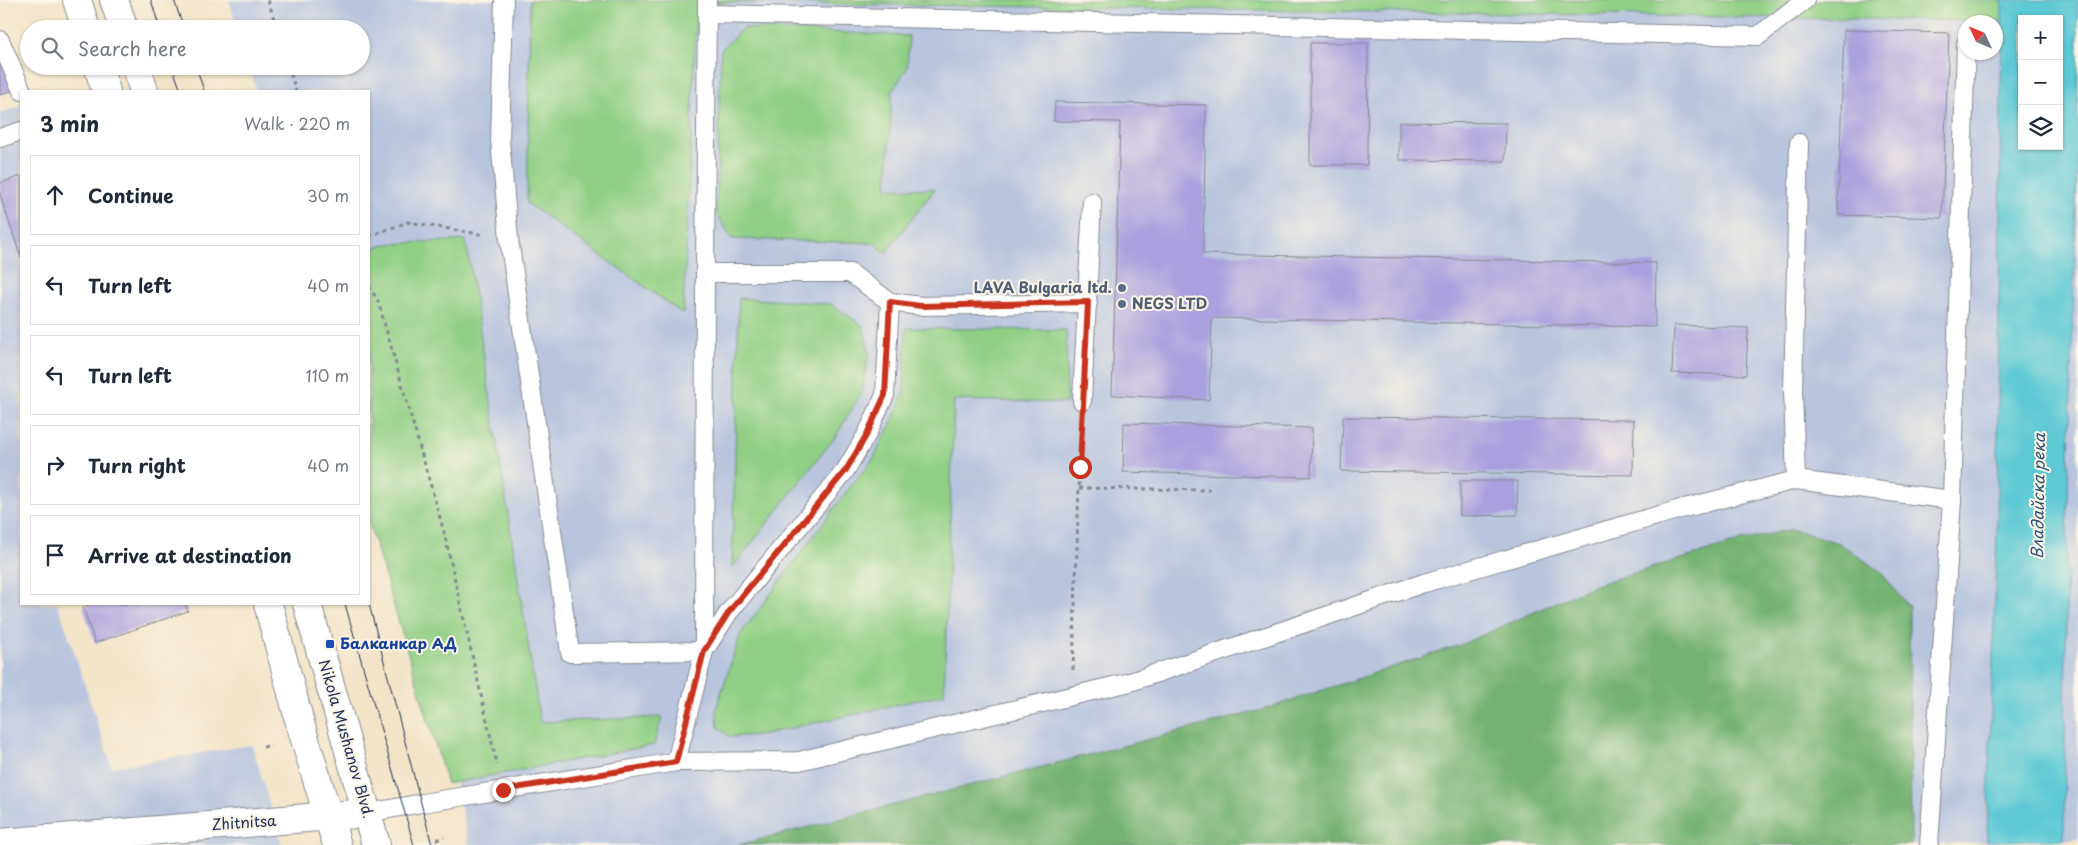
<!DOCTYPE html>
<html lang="en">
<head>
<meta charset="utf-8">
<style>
  :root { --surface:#fff; --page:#f6f6f7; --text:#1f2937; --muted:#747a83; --line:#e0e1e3 }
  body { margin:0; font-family:"Playpen Sans",sans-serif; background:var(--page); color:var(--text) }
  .controls { position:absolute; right:15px; top:15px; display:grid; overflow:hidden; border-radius:0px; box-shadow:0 1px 4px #0004 }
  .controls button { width:45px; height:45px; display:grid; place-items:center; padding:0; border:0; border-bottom:1px solid var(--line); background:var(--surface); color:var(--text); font:25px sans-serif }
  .compass { position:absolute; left:1958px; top:15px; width:45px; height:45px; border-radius:50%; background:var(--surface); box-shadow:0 1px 4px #0004; rotate:314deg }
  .stop { position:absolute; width:15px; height:15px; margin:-11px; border:4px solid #c8321e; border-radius:50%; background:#fff }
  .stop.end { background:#c8321e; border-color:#fff; box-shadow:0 1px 5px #0008 }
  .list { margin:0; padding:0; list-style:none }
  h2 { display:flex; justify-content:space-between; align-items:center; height:65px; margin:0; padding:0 20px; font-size:21px }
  h2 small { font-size:16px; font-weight:400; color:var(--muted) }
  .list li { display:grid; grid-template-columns:32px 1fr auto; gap:15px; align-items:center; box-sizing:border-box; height:80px; margin:0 10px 10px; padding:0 10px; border:1px solid var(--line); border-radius:0px }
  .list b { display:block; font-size:19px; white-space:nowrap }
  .list em { font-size:16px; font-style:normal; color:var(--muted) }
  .icon { flex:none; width:28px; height:28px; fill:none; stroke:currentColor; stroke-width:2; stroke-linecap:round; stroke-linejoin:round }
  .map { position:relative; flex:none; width:2078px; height:845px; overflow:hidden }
  .search { position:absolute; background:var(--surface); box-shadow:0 1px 4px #0004; left:20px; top:20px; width:350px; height:55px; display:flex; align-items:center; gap:12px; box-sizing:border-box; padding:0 18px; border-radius:28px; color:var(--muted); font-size:19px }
  .panel { position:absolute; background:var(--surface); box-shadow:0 1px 4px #0004; left:20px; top:90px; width:350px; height:515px; border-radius:0px }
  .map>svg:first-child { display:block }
</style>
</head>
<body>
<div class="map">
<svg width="2078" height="845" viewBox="0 0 2078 845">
  <rect width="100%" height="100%" fill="#fcf5e5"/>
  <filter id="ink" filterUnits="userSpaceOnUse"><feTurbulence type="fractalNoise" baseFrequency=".02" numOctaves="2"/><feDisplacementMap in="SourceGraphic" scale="10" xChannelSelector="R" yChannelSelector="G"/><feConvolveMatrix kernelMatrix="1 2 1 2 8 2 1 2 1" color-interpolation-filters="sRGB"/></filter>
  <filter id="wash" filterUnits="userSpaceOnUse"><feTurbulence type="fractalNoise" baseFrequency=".0096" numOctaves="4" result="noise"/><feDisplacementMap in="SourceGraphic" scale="20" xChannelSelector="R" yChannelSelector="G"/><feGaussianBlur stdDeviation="1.12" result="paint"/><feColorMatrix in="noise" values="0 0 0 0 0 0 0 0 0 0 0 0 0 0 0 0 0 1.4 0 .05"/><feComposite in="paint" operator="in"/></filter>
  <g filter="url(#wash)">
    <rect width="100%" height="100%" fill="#f2e4c7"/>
    <g fill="#b9c5de" fill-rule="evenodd">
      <path d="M229 0H2002L1997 531 1987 842 1911 845 1909 607 1734 543 1595 585 1460 645 1262 710 739 845H469L408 566 369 444V91H257L249 66H361V29H238ZM1966 22H1996V52H1966Z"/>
      <path d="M21 106V604H58L112 767 252 745 282 845H0V113Z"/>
      <path d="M2078 129V839L2064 840 2067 532Z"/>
    </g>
    <g fill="#90cf85" stroke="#567f72">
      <path d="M530 0H2002V21L697 2 683 314 527 203Z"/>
      <path d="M743 28 909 36 907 68 892 91 887 188 935 189 885 253 875 243 732 239 716 213 721 50Z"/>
      <path d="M466 240 540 722 662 717 654 745 447 784 369 523V250L387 244Z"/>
      <path d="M739 298 831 304 863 326 869 352 862 392 836 436 732 568Z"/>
      <path d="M906 328 1066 330 1067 403 954 400 944 694 760 735 730 737 718 727 716 709 740 635 847 491 873 459 890 426 904 392Z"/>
    </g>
    <path fill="#74b272" stroke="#487068" d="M1791 529 1839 543 1880 571 1909 607 1911 845H739L1262 710 1460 645 1595 585 1734 543Z"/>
    <path fill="#5dc9d5" stroke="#3c7c9a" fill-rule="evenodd" d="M2002 0H2078V129L2067 532 2064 840 1987 842 1997 531ZM2022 19H2059V146H2022Z"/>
    <path fill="#f2e4c7" d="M2064 840H2066L2064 842 1987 845 1984 842Z"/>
    <g id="blocks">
      <g fill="#aba0de">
        <path d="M1844 30 1949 33 1942 218 1838 215Z"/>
        <path d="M1310 43H1368L1367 165H1310Z"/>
        <path d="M0 48 14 90 0 95Z"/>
        <path d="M1055 102 1206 105 1203 254 1656 263 1655 327 1212 318 1209 400 1112 395 1120 122 1054 121Z"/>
        <path d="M1399 122 1506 123 1505 161 1399 160Z"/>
        <path d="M21 176V258L0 195V183Z"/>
        <path d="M1674 325 1748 328 1746 375 1672 373Z"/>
        <path d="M1343 417 1634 420 1633 475 1341 471Z"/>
        <path d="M1124 423 1312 428 1311 477 1123 472Z"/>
        <path d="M1460 481H1518L1517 515 1460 516Z"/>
        <path d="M92 604H185L188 611 95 643 83 607Z"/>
      </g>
    </g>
  </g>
  <g filter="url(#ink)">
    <use href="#blocks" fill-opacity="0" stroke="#868a92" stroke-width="1"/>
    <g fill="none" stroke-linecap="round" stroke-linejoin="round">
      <defs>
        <g id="service">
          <path d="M504 0 500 140 509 239 570 653 704 651 729 612 845 471 867 434 885 395 890 302"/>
          <path d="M707 14 1758 36 1805 0"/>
          <path d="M0 40 22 91"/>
          <path d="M0 138 21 131"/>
          <path d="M705 273 707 0"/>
          <path d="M1082 401 1092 202"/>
          <path d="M1796 480 1793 392 1799 143"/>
          <path d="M1952 500 1966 43"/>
          <path d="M676 762 704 651 705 273H850L890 302 921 306 1088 303"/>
          <path d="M368 813 422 803 676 762 799 761 1130 682 1424 583 1677 510 1796 480 1952 500 1929 845"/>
        </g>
        <path id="tertiary" d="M0 843 368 813"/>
        <g id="secondary">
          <path d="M77 0 86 29"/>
          <path d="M114 0 124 29"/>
          <path d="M98 66 106 91"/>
          <path d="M136 66 144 91"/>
          <path d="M268 604 300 723 337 845"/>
          <path d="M307 604 376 845"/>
        </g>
      </defs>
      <use href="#service" stroke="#868a92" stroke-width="20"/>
      <use href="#tertiary" stroke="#868a92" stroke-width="30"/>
      <use href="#secondary" stroke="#868a92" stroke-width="30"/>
      <g stroke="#868a92" stroke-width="3" stroke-dasharray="4 4" stroke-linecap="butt">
        <path d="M268 0 277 29"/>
        <path d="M288 66 296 91"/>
        <path d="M369 236 408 222 485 235"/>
        <path d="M369 286 378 301 444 532 497 765"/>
        <path d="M1079 488 1210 490"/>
        <path d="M1073 670 1081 424"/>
        <path d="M263 747 271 745"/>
        <path d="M436 840 444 837"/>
      </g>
      <use href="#service" stroke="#fff" stroke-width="18"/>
      <use href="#tertiary" stroke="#fff" stroke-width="28"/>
      <use href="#secondary" stroke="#fff" stroke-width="28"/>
      <g stroke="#1b2f5e" stroke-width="1">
        <path d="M151 0 160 29"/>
        <path d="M174 0 184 29"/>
        <path d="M172 66 181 91"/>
        <path d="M196 66 204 91"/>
        <path d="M345 604 414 845"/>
        <path d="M369 604 432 845"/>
      </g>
    </g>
  </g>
  <g fill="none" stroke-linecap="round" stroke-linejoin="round" filter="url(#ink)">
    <path stroke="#c8321e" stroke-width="6" d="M503 790 676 762 704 651 729 612 846 470 867 434 885 395 890 302 921 306 1088 302 1080 467"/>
  </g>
  <g fill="#5c6f8a" stroke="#fcf5e5" stroke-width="2">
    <circle cx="1122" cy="288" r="5"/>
    <circle cx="1122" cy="304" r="5"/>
  </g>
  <rect fill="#1a4fb4" stroke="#fcf5e5" stroke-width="2" x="325" y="639" width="10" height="10" rx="2.5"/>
  <g text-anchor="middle" stroke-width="4" stroke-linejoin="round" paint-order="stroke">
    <g font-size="15" font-weight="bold" fill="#4e5e75" stroke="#fcf5e5" text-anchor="end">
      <text x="1112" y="293">LAVA Bulgaria ltd.</text>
      <text x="1132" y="309" text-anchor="start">NEGS LTD</text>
    </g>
    <g font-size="15" font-weight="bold" fill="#164399" stroke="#fcf5e5" text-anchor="start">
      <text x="340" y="649">Балканкар АД</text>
    </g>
    <g font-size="15" fill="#1b2f5e" stroke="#fcf5e5">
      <text transform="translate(346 739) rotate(74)" y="5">Nikola Mushanov Blvd.</text>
      <text transform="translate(244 823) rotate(-4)" y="5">Zhitnitsa</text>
    </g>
    <g font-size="16" font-style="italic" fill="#2c567c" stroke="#fcf5e5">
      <text transform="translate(2038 496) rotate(-89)" y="6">Владайска река</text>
    </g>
  </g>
</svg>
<div class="controls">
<button>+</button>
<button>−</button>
<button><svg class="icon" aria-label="layers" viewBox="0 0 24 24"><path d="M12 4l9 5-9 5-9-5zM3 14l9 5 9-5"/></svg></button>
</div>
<svg class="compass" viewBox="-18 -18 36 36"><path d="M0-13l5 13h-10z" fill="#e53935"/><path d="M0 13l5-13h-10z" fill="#747a83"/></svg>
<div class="stop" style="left:1080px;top:467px"></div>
<div class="stop end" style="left:503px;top:790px"></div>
<div class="search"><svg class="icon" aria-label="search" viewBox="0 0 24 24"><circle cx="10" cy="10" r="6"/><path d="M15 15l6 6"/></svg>Search here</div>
<section class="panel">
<h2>3 min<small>Walk · 220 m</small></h2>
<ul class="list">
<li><svg class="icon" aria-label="ahead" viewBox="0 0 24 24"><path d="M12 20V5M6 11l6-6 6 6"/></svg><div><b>Continue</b></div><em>30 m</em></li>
<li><svg class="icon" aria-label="left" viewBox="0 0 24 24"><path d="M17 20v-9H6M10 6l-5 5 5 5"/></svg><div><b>Turn left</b></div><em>40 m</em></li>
<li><svg class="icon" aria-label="left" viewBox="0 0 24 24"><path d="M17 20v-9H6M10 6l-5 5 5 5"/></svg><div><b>Turn left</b></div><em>110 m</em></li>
<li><svg class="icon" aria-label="right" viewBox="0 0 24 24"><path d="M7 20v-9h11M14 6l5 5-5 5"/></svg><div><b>Turn right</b></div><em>40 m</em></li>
<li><svg class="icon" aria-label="arrive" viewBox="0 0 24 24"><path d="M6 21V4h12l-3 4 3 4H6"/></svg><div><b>Arrive at destination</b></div></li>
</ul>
</section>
</div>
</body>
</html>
